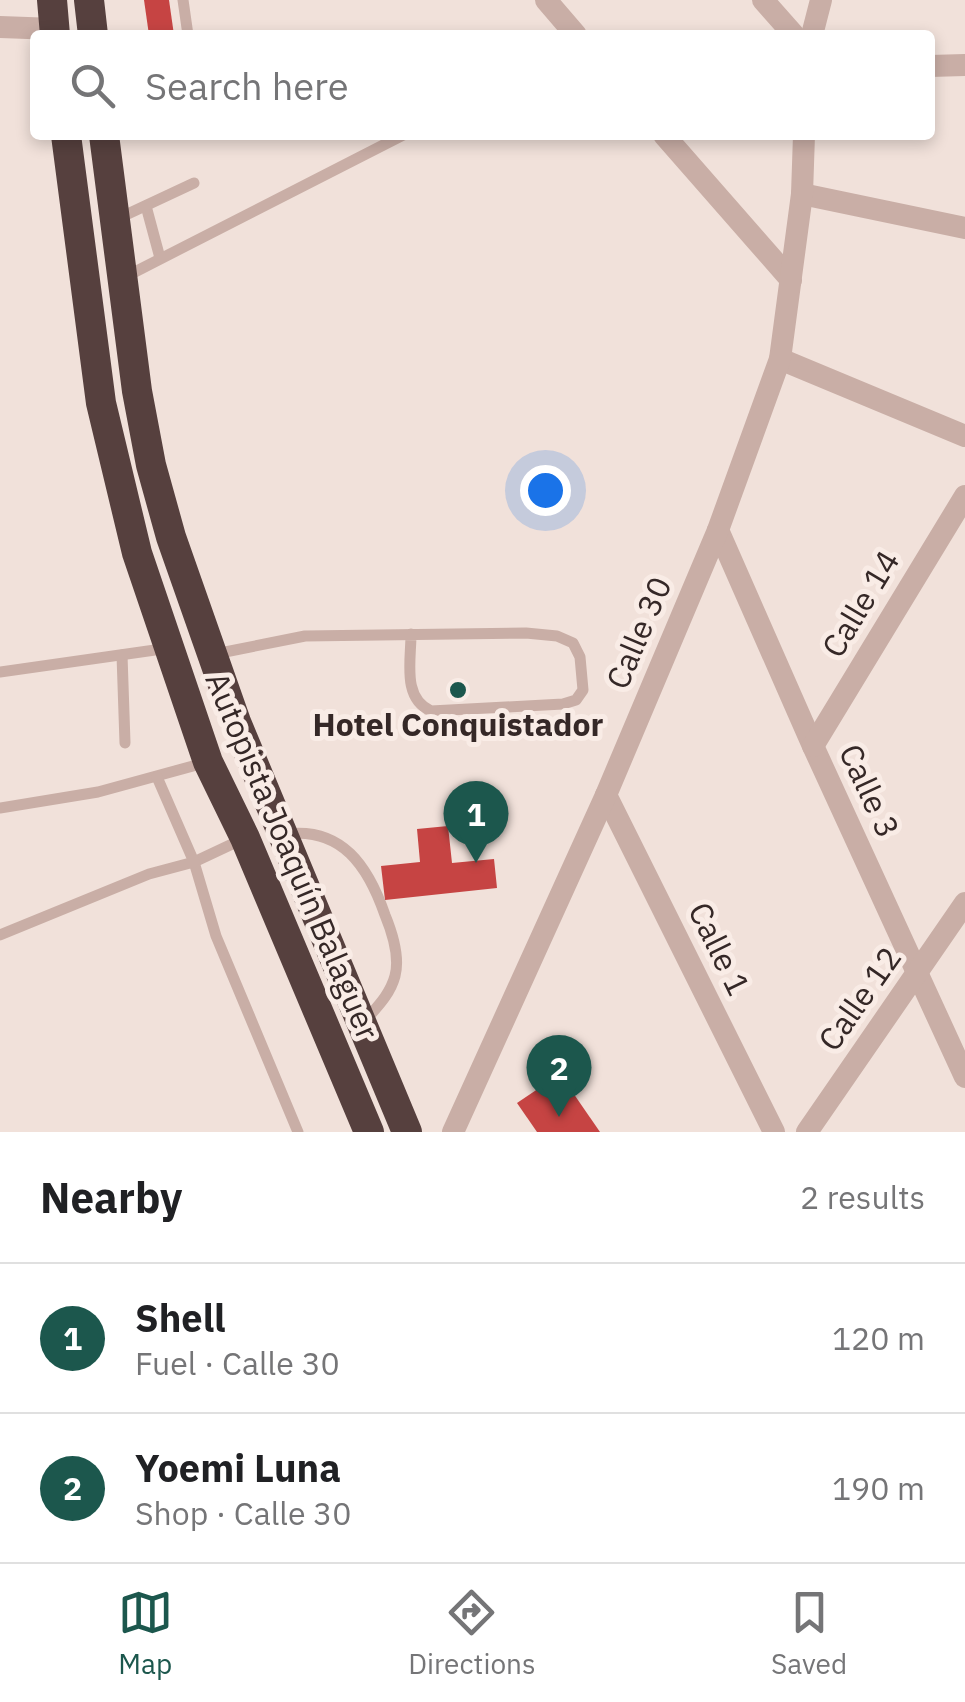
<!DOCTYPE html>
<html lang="en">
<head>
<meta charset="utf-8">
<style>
  :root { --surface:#fff; --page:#f2f2f2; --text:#202124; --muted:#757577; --line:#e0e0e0; --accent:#1c574d }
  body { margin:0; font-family:"IBM Plex Sans",sans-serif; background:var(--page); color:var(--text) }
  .you { position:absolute; left:545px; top:490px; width:35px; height:35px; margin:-25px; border:8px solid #fff; border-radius:50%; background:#1a73e8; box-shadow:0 0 0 15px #1a73e833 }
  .badge { display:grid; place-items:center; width:65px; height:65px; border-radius:50%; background:var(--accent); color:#fff; font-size:32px; font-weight:700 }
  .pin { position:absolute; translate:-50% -82px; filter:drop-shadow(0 2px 5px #0008) }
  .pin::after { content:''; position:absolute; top:52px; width:35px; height:30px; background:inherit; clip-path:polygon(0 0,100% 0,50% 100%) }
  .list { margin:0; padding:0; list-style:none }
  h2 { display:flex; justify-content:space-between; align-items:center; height:130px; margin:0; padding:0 40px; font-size:42px }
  h2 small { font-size:32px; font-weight:400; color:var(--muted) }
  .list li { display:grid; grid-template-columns:65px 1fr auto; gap:30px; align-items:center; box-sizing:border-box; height:150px; padding:0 40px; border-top:2px solid var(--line) }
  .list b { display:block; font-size:38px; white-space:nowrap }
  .list p { margin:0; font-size:32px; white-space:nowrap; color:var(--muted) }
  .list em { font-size:32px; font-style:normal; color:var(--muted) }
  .icon { flex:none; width:55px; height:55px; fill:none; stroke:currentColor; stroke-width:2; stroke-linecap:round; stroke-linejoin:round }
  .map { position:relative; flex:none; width:965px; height:1132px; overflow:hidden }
  .search { position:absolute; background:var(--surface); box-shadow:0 5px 15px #0003; left:30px; right:30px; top:30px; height:110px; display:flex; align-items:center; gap:25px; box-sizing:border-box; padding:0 35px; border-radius:10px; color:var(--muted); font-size:38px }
  .sheet { height:430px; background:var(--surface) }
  nav { display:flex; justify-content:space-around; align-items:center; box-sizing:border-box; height:140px; border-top:2px solid var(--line); background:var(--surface); font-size:28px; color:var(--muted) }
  nav a { display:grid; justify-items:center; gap:5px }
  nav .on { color:var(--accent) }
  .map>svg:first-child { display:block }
</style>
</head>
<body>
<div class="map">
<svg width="965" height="1132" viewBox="0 0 965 1132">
  <rect width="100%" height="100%" fill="#f1e1da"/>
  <g fill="#c64443">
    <path d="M144 0H169L174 35H149Z"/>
    <path d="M448 826 452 863 494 859 497 888 385 900 381 866 420 862 417 829Z"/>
    <path d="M560 1074 600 1132H537L517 1103Z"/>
  </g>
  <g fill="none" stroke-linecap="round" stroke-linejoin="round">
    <g stroke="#c9aea6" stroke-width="11">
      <path d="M183 0 188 35"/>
      <path d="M146 206 160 258"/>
      <path d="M117 219 194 183"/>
      <path d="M125 277 403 135"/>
      <path d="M215 654 305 636 526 633 557 636 573 643 580 657 583 690 576 700 563 704 431 711C402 698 411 661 411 634"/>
      <path d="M122 655 125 743"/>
      <path d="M0 672 169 648"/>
      <path d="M0 808 98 792 204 763"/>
      <path d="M286 834C342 827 368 866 385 915 392 932 400 957 395 976 390 995 376 1008 364 1022"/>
      <path d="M245 838 194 862 216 936 298 1132"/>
      <path d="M0 935 149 874 194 862 157 777"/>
    </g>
    <g stroke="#c9aea6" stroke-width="22">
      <path d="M546 0 576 35"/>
      <path d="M763 0 794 35"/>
      <path d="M0 27 55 29"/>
      <path d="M812 35 821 0"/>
      <path d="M930 66 965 65"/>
      <path d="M664 135 791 280"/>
      <path d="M802 194 965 228"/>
      <path d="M780 359 965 436"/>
      <path d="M718 530 813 746 965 1077"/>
      <path d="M813 746 965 496"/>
      <path d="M606 795 774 1132"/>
      <path d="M453 1132 606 795 718 530 780 359 802 194 804 135"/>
      <path d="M807 1132 965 903"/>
    </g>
    <g stroke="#56403e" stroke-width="30">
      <path d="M52 0 55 35"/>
      <path d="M89 0 93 35"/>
      <path d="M66 135 101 403 137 553 208 762 245 838 369 1132"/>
      <path d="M104 135 137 391 151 465 171 537 236 722 407 1132"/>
    </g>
  </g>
  <circle fill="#1c574d" stroke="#f9ece6" stroke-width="4" cx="458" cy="690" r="10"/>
  <g text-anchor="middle" stroke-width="10" stroke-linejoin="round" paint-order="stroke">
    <g font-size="32" fill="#352827" stroke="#f9ece6">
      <text transform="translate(861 604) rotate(-59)" y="11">Calle 14</text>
      <text transform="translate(639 633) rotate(-67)" y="11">Calle 30</text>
      <text transform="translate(869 791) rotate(65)" y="11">Calle 3</text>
      <text transform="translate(292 856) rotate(67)" y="11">Autopista Joaquín Balaguer</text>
      <text transform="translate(719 949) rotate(64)" y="11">Calle 1</text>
      <text transform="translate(860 999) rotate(-55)" y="11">Calle 12</text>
    </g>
    <g font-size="32" font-weight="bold" fill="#352827" stroke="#f9ece6">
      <text x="458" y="736">Hotel Conquistador</text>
    </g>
  </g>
</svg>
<div class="you"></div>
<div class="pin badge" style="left:476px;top:863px">1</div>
<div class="pin badge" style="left:559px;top:1117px">2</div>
<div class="search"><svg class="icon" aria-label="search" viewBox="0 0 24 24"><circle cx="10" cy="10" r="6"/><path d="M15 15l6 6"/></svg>Search here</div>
</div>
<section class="sheet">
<h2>Nearby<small>2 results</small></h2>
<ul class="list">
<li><span class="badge">1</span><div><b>Shell</b><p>Fuel · Calle 30</p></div><em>120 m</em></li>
<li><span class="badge">2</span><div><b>Yoemi Luna</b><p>Shop · Calle 30</p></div><em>190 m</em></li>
</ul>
</section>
<nav>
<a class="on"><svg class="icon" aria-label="map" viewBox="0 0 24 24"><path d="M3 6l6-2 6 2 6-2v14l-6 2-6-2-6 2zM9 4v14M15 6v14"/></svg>Map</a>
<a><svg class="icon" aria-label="directions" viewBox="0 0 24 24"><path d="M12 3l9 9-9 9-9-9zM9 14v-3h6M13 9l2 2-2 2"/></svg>Directions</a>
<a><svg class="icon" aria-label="saved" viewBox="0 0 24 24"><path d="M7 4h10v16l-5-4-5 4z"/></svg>Saved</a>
</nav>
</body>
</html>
